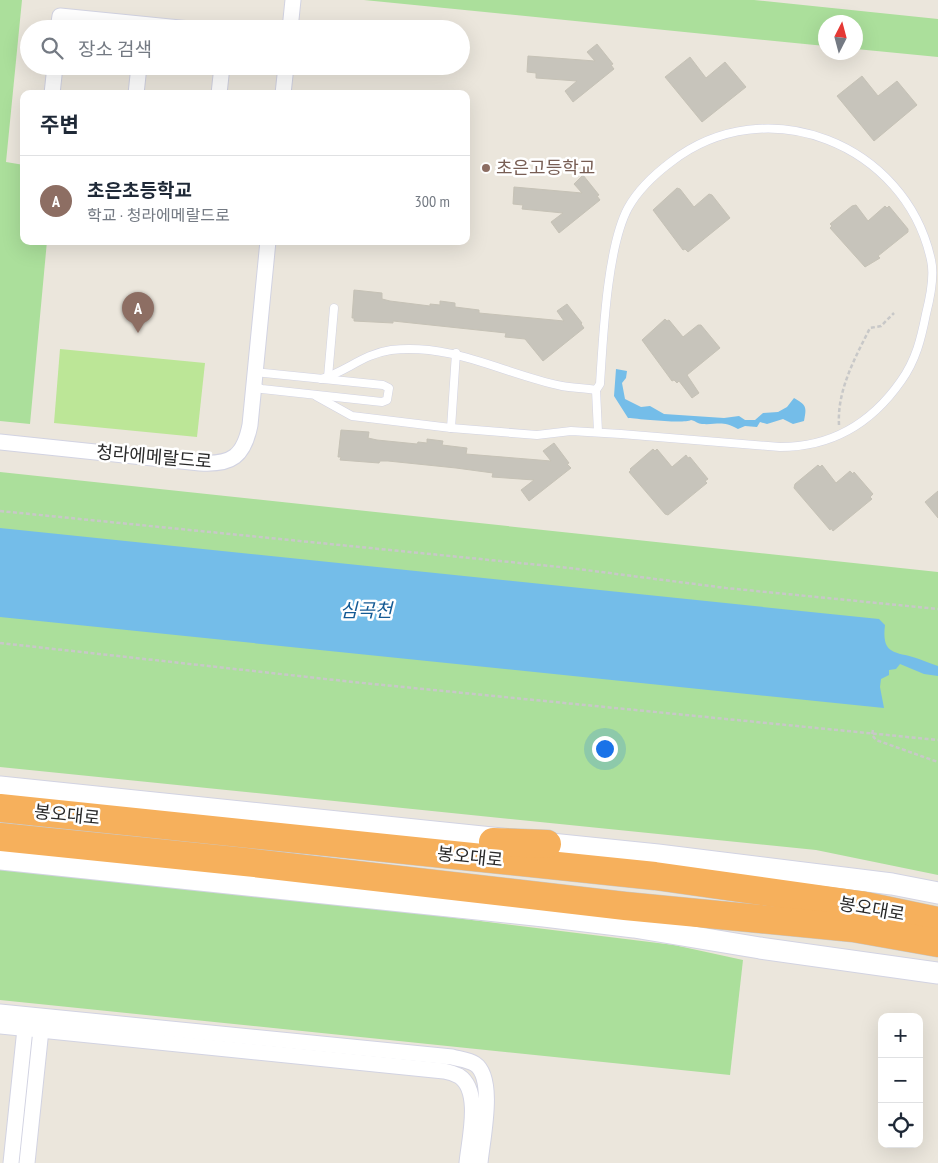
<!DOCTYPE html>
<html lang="ko">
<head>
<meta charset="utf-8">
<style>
  :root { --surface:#fff; --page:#f2f2f3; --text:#1f2937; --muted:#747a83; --line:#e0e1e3; --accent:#4451f1 }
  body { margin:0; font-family:"PT Sans Narrow","Noto Sans KR",sans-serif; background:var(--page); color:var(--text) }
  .controls { position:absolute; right:15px; bottom:15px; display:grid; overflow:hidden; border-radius:10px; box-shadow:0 5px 20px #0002 }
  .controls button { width:45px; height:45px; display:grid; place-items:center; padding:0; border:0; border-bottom:1px solid var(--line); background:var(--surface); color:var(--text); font:25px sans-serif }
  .compass { position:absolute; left:818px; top:15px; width:45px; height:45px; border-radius:50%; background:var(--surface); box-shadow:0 5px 20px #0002; rotate:6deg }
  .you { position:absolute; left:604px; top:748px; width:18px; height:18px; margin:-12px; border:4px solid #fff; border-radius:50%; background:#1a73e8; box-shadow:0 0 0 8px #1a73e833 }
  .badge { display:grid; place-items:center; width:32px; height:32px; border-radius:50%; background:var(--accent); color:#fff; font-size:16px; font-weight:700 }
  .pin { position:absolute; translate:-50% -41px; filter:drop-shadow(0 1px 2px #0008) }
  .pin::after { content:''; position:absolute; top:26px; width:18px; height:15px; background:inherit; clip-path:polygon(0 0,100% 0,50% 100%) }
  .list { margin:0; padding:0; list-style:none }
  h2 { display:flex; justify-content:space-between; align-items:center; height:65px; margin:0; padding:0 20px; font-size:21px }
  h2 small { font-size:16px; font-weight:400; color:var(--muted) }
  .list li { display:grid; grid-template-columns:32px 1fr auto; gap:15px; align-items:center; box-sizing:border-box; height:90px; padding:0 20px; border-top:1px solid var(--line) }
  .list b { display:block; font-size:19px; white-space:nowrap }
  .list p { margin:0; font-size:16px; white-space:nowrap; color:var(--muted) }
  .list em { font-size:16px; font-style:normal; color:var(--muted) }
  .icon { flex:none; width:28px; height:28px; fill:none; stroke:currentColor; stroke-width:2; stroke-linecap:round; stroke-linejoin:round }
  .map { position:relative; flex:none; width:938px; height:1163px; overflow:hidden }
  .search { position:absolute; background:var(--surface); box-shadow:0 5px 20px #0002; left:20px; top:20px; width:450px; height:55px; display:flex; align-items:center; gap:12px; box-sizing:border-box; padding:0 18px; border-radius:28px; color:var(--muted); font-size:19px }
  .panel { position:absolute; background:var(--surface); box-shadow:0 5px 20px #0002; left:20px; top:90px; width:450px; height:155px; border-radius:10px }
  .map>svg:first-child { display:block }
</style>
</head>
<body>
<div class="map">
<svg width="938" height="1163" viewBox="0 0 938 1163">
  <rect width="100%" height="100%" fill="#ebe6dc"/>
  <g fill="#abdf9b">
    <path d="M0 0H22L6 162 24 165V241H47L30 424 0 421Z"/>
    <path d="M364 0H754L938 19V57L856 49V22H826L825 46Z"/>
    <path d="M0 472 938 572V875L816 850 0 767Z"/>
    <path d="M0 867 351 905 674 945 743 960 730 1075 0 1000Z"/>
  </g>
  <path fill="#bce697" d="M60 349 205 363 197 437 54 423Z"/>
  <g fill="#74bde9">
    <path d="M616 369 627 371 626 378 622 383 625 399 641 407 650 406 664 414 724 418 739 416 745 420H755L763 413 778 412 787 407 794 398C806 405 807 406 804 421L793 424 783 419 767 424 760 422 757 427 745 426 738 429C722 420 718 425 702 424 698 424 696 421 691 420 683 424 641 419 628 418L614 396Z"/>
    <path d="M0 528 879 619 885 625C881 657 897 651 919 659 925 661 931 664 938 666V676L924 674 900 664 896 669 889 670V675L881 679 880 687 884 708 0 617Z"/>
  </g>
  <g fill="#c7c4bb" stroke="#c6c2b6">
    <path d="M597 44 613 64 611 65 614 69 573 102 565 91 577 81 536 78V73L527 72 528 56 595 61 587 52Z"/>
    <path d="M690 57 706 78 725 62 746 87 702 122 665 77Z"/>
    <path d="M862 76 878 96 897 81 917 105 874 141 837 96Z"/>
    <path d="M583 175 599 195 597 196 600 200 559 233 551 222 563 213 522 209 523 205 513 204 514 187 582 193 574 184Z"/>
    <path d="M677 188 680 189 694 207 709 194 712 195 730 218 688 252 685 249 683 250 653 210Z"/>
    <path d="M856 205 868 221 885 206 887 208 889 206 908 229V232L878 256 880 258 865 267 830 228 832 226 830 224 852 206Z"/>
    <path d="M354 290 382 293V299L390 301 430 306V304L440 305V301L455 303V307L479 310V313L564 321 557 311 567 304 582 323 581 324 584 328 543 361 525 339 505 337 506 333 393 321V323L354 321V318H352Z"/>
    <path d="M665 319 667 321 669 320 683 337 698 325H701L720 348 687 375 699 393 692 398 679 381 677 383 674 380 672 381 642 340Z"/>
    <path d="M341 430 369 432 368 438 377 440 417 444 418 442 427 443V439L443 441 442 445 467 448 466 454 551 461 543 451 554 443 569 463 567 464 571 468 529 501 521 490 534 480 492 477 493 473 456 468 388 461H380L379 463 340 460 341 457H338Z"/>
    <path d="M653 449 655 451 657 449 672 467 686 455 688 458 690 457 708 479 705 481 707 483 668 515 665 514 629 472 631 470 630 469Z"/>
    <path d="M818 465 820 467 822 465 836 483 850 471 853 474 854 472 873 494 870 497 872 499 833 531 831 528 830 530 794 488 795 484Z"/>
    <path d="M938 491V518L925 502Z"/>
  </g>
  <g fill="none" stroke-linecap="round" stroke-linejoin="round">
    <defs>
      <g id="lane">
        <path d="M328 377 334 308"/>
        <path d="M254 386 262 389 382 402 387 400 389 388 383 385 254 372"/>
        <path d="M596 390 598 432"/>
        <path d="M316 396 352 416 451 428 537 435 571 431 621 434 780 447C832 447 871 424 901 381 916 360 921 339 926 314 930 298 935 276 931 260 906 144 766 88 671 162 655 174 638 190 628 208 607 247 603 338 600 384L596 390C585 388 573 388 562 386 503 374 454 343 391 350 363 354 346 372 321 379"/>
        <path d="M451 428 456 353"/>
      </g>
      <g id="street">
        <path d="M58 29 60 16 190 29"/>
        <path d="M290 29 293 0"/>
        <path d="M52 94 55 66"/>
        <path d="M136 94 139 66"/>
        <path d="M219 94 222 66"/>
        <path d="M283 94 286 66"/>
        <path d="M0 442 200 463C232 465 244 456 250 425L268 241"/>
        <path d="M0 1012 452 1057C459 1059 469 1060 475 1064 496 1078 482 1140 480 1163"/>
        <path d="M0 1026 444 1071C449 1072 455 1074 459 1076 482 1091 469 1140 467 1163"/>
        <path d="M11 1163 26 1019"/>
        <path d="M27 1163 42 1020"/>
      </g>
      <g id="secondary">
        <path d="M0 787 658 855 892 884 938 893"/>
        <path d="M0 859 544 916 634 927 760 948 938 973"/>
      </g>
      <g id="highway">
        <path d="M0 808 655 876 861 905 938 921"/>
        <path d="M0 837 245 862 625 906 853 928 938 943"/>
        <path d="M493 842 547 844"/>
      </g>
    </defs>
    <use href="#lane" stroke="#d2d3e2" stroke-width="9"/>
    <use href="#street" stroke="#d2d3e2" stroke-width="17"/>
    <use href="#secondary" stroke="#d2d3e2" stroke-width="23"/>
    <use href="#highway" stroke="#c8c8c8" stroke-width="29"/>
    <g stroke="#c8c8c8" stroke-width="2.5" stroke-dasharray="4 2.5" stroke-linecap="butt">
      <path d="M839 425C837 390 855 358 870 328L881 326 894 313"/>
      <path d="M0 511 570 568 726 588 938 609"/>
      <path d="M0 643 353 682 938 740"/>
      <path d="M873 730 872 735 876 740 938 762"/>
    </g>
    <use href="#lane" stroke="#fff" stroke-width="8"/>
    <use href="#street" stroke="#fff" stroke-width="15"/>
    <use href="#secondary" stroke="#fff" stroke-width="21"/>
    <use href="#highway" stroke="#f6b05c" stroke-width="28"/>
  </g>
  <circle fill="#8d6e63" stroke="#fff" stroke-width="2" cx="486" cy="168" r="5"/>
  <g text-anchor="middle" stroke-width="5" stroke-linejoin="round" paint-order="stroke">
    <g font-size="18" fill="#785e54" stroke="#fff" text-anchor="start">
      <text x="496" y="174">초은고등학교</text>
    </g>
    <g font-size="18" fill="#2a2a2a" stroke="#fff">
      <text transform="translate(154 457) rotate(5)" y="6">청라에메랄드로</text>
      <text transform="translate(67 815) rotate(6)" y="6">봉오대로</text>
      <text transform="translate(470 857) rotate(6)" y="6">봉오대로</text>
      <text transform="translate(872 909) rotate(10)" y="6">봉오대로</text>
    </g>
    <g font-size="19" font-style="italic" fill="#145a94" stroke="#fff">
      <text x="366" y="617">심곡천</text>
    </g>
  </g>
</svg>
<div class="controls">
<button>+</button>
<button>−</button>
<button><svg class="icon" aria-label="locate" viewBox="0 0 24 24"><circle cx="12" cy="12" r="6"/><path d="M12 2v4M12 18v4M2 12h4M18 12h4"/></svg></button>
</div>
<svg class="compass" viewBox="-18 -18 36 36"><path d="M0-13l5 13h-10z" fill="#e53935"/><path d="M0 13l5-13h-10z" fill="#747a83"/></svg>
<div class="you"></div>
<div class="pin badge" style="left:138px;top:333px;background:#8d6e63">A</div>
<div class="search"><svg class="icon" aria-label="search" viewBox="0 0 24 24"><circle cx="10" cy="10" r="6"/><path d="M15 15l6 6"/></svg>장소 검색</div>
<section class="panel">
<h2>주변<small></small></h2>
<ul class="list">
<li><span class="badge" style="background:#8d6e63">A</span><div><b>초은초등학교</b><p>학교 · 청라에메랄드로</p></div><em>300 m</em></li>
</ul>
</section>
</div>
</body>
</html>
